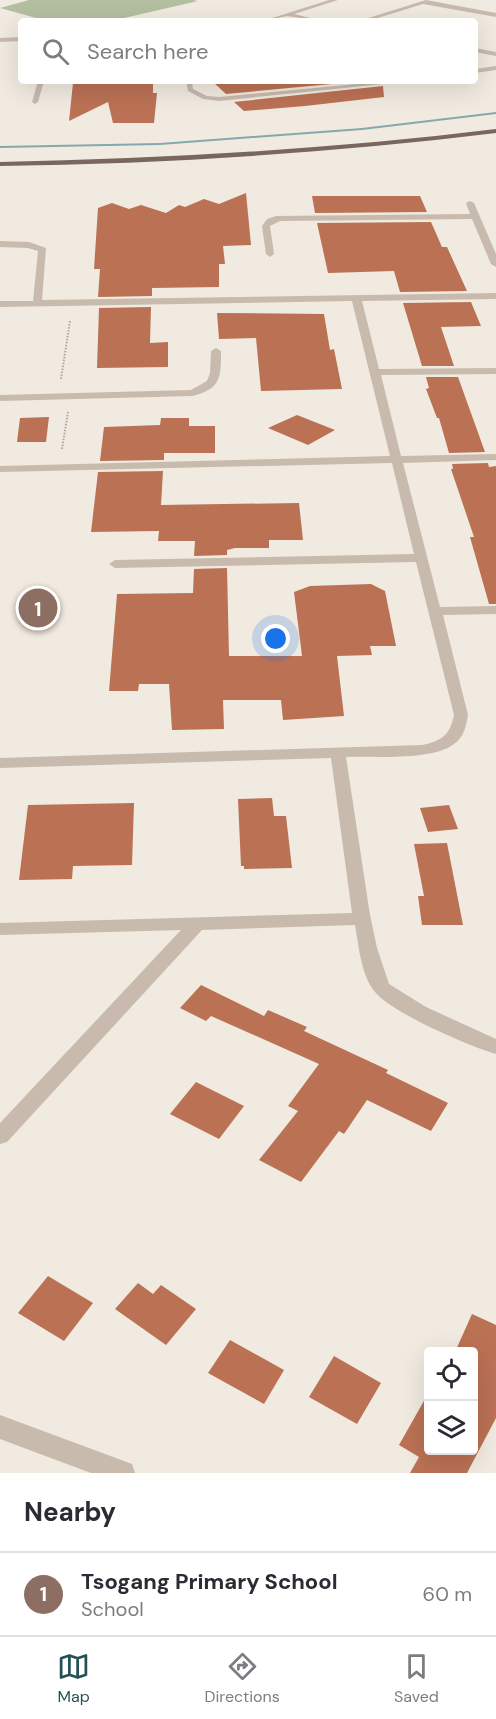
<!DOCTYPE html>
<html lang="en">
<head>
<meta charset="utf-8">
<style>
  :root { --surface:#fff; --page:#f7f7f7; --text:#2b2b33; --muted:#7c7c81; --line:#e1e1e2; --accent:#245155 }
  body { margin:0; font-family:"DM Sans",sans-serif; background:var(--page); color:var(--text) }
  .controls { position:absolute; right:18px; bottom:18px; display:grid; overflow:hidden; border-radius:6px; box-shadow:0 6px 24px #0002 }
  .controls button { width:54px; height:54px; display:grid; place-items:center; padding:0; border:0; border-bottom:2px solid var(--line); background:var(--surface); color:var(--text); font:30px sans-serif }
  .you { position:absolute; left:276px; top:639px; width:21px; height:21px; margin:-15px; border:4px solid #fff; border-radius:50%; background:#1a73e8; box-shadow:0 0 0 9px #1a73e833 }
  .badge { display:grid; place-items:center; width:39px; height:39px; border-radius:50%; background:var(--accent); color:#fff; font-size:20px; font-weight:700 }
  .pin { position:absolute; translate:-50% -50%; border:3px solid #fff; box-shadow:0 2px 6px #0006 }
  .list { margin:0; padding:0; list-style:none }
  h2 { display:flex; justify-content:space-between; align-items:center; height:78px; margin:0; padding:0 24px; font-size:26px }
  h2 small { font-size:20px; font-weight:400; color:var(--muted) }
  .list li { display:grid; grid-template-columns:39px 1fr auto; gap:18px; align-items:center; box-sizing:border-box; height:84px; padding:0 24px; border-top:2px solid var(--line) }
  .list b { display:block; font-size:22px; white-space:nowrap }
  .list p { margin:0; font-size:20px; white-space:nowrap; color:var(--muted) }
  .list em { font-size:20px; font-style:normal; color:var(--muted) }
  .icon { flex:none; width:33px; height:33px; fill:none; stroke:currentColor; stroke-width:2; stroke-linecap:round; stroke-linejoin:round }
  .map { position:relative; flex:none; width:496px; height:1473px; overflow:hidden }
  .search { position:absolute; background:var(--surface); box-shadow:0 6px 24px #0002; left:18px; right:18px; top:18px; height:66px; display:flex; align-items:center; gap:15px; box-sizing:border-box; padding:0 21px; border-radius:6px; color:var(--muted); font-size:22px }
  .sheet { height:162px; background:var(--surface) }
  nav { display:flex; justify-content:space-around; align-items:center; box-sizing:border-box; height:84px; border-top:2px solid var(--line); background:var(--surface); font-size:16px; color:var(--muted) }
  nav a { display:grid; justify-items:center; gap:3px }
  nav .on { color:var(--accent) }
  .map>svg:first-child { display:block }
</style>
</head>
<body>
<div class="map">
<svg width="496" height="1473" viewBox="0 0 496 1473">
  <rect width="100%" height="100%" fill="#f1eae0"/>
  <path fill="#b4bfa1" d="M29 0H193L198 1 111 21H47L0 8Z"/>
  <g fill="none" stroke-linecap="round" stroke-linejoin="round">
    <path fill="#82a9ac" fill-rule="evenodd" d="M496 112V114L362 130 160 145 0 148V146L160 143 362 128Z"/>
  </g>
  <g fill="#bb7154">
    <path d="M258 81H364L226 94 213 82Z"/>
    <path d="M153 82V93H157L154 123H113L108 102 69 121 73 83Z"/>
    <path d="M383 86 384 97 305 106 244 111 234 102Z"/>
    <path d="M246 193 251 245 223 246 225 264H219V287L152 288V296L98 297 100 269H94L98 208 112 203 129 209 141 205 166 213 179 205 185 207 204 199 219 204Z"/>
    <path d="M312 196H420L427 212 315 213Z"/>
    <path d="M431 222 442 247H447L467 291 400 292 394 271 328 273 317 223Z"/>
    <path d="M471 302 481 326 441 327 454 366H422L403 303Z"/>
    <path d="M151 307 150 343 168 342V367L97 368 99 308Z"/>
    <path d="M217 313 324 314 330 350 334 349 342 389 261 391 256 338 219 339Z"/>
    <path d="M426 377H458L485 452 449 453 439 418H437L426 389 429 388Z"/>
    <path d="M297 415 335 430 308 445 268 428Z"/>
    <path d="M49 417 46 442H17L20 418Z"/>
    <path d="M161 418H189V426H215V453H164V460L100 461 104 427 160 425Z"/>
    <path d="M488 463 489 467 496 466V604H489L470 537H474L451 469H453L452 464Z"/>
    <path d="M163 471 161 505 299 503 303 540H269V548H235L227 550V555L194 556 195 541H158L159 531 91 532 98 472Z"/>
    <path d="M227 568 229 656H302L294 592 310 586 371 584 385 591 396 646H370L372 655 337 656 344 716 283 720 281 700H223L224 729 172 730 169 684H139L138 691H109L117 594 193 593 194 569Z"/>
    <path d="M272 798 274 816H286L292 868 244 869V866H241L238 799Z"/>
    <path d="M134 803 132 865 73 866 72 879 19 880 28 805Z"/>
    <path d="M449 805 458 829 428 832 420 808Z"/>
    <path d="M447 843 463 925H422L418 896H424L414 844Z"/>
    <path d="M201 985 264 1016 268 1010 307 1027 304 1031 388 1070 386 1073 448 1103 431 1131 367 1100 344 1134 339 1131 301 1182 259 1160 298 1111 288 1106 319 1064 211 1016 206 1021 180 1008Z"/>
    <path d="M196 1082 244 1106 219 1139 170 1114Z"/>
    <path d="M48 1276 93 1303 64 1341 18 1313Z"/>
    <path d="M138 1283 153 1294 161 1285 196 1309 166 1345 115 1309Z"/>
    <path d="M472 1314 496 1325V1418L467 1473H410L419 1457 399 1445 429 1392V1450H474V1352H455Z"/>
    <path d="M230 1340 284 1370 264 1404 208 1373Z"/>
    <path d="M334 1356 381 1383 357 1424 309 1397Z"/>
  </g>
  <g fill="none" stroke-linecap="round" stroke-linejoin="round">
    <g stroke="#b4a597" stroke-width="2" stroke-dasharray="1.5 1.5" stroke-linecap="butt">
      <path d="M61 379 70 321"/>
      <path d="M62 449 68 412"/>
    </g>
    <g fill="#c8baad" fill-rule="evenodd">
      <path d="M329 0H338L294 14 322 21 287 16 263 21Z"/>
      <path d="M426 0 496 13V17L423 4 368 21H359Z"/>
      <path d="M21 37V41L0 42V38Z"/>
      <path d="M475 48 496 52V56L475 52Z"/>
      <path d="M496 66V70L475 73V69Z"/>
      <path d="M38 81H44L38 102 35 104 32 102Z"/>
      <path d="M186 81H192L193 89 207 96 219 97 388 81H412L219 101 203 99 188 91Z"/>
      <path d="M470 201 474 203 496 254V267L491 264 472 219 280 221 270 226 274 254 270 257 266 254 262 226 267 219 276 216 470 214 466 203Z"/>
      <path d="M0 241 29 242 46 248 42 300 496 293V299L362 301 379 369 496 368V374L381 375 401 456 496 454V460L403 463 440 607 496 606V614L443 615 468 715C466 726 464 737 454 744 432 761 374 756 346 757L370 915 377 948 389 984 426 1007 496 1039V1054C469 1046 392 1013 375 992 361 975 359 947 355 925L202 930 7 1142 0 1144V1123L181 930 0 935V923L352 913 331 758 0 768V758L422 745C442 741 450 735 454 715L416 562 115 568 109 564 115 560 414 554 392 463 0 472V466L390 456 352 301 0 307V301H33L38 251 28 248 0 247Z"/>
      <path d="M216 348 221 351C221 378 221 389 192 396L0 401V395L191 390 207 381 210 373 211 351Z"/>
      <path d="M0 1415 132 1464 135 1473H91L0 1439Z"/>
    </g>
    <path fill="#78675e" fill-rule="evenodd" d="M496 129V133C331 153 166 164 0 166V162C166 159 331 149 496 129Z"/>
  </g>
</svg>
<div class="controls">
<button><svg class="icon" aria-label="locate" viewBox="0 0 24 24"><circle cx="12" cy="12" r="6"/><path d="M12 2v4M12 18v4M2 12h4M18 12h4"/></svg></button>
<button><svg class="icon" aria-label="layers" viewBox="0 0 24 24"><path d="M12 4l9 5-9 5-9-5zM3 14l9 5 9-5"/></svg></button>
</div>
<div class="you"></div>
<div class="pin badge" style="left:38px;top:608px;background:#8d6e63">1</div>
<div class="search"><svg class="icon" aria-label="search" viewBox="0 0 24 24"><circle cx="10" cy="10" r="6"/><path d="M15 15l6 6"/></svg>Search here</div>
</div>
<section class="sheet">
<h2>Nearby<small></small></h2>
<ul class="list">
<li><span class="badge" style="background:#8d6e63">1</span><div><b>Tsogang Primary School</b><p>School</p></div><em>60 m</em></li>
</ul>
</section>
<nav>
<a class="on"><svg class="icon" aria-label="map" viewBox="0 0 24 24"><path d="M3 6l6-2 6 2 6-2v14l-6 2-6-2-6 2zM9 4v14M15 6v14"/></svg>Map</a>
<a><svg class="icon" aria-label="directions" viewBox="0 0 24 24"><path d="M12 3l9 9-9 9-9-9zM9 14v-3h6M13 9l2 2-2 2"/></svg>Directions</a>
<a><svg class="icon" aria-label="saved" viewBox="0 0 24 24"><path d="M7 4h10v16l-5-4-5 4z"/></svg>Saved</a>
</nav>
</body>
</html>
